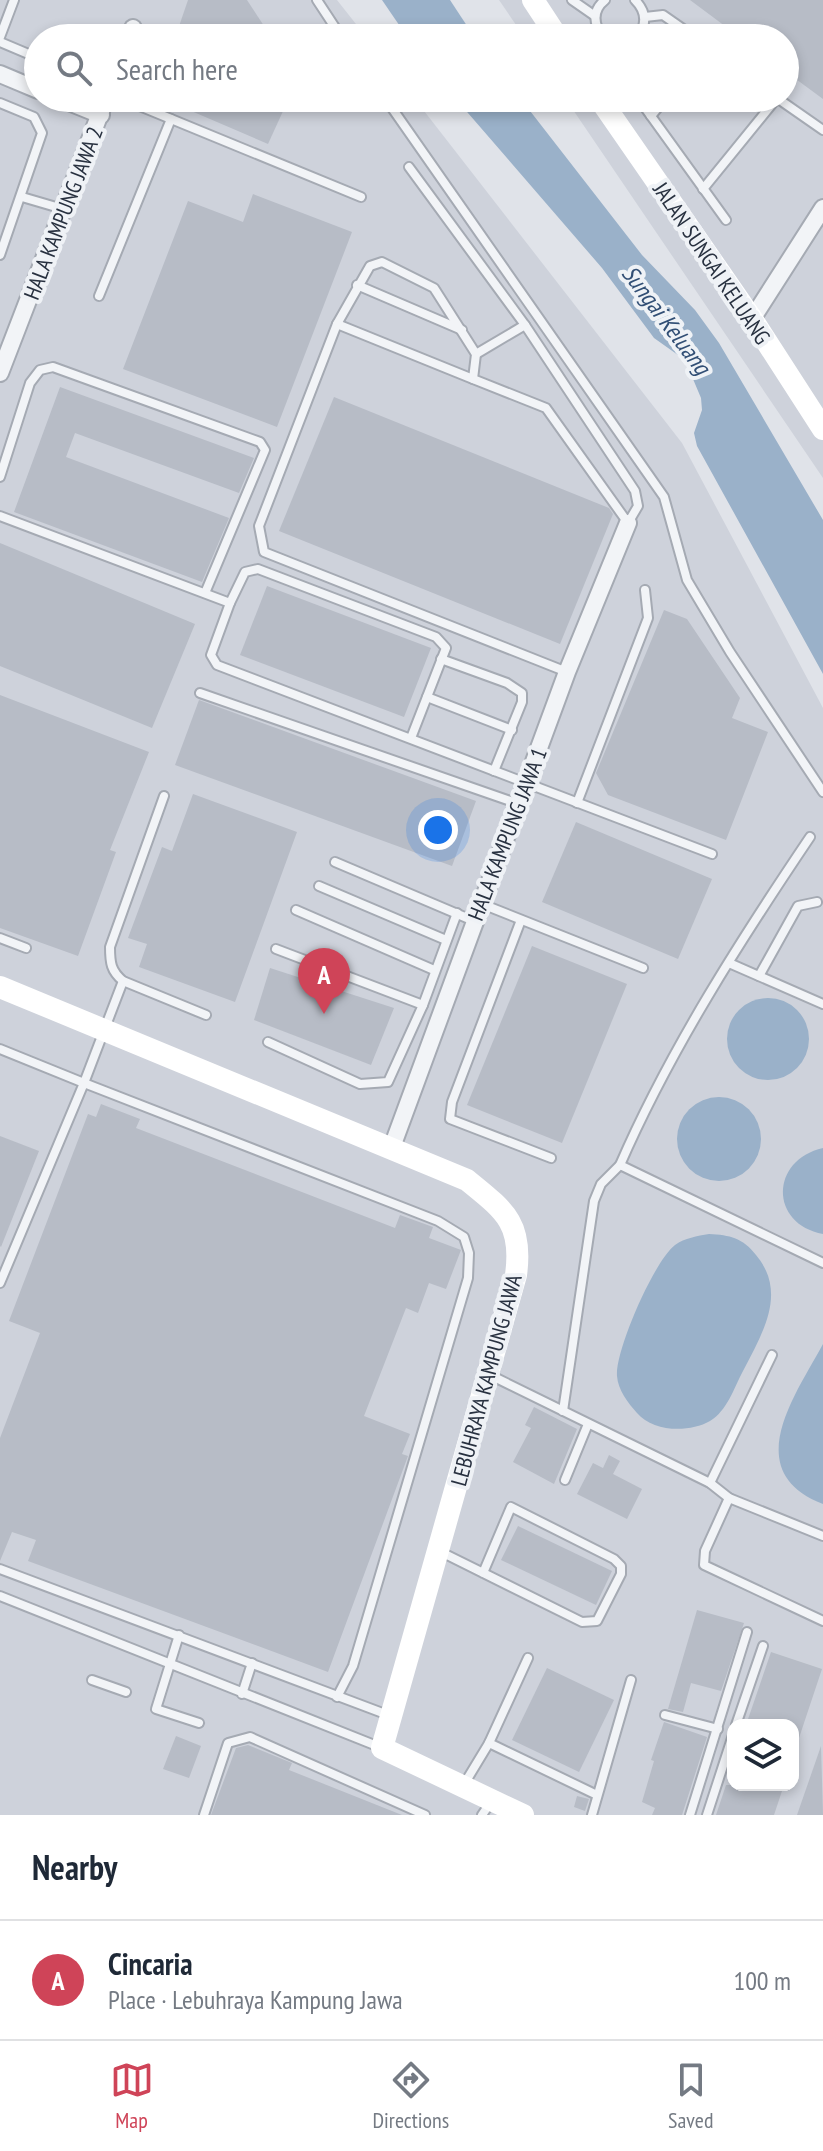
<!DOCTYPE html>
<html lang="en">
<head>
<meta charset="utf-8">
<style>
  :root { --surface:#fff; --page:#f6f6f7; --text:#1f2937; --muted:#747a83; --line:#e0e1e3; --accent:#cf4458 }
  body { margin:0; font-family:"PT Sans Narrow",sans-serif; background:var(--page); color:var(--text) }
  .controls { position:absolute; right:24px; bottom:24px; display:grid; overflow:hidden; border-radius:16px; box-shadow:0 4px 12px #0003 }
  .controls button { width:72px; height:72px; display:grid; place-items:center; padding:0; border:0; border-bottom:2px solid var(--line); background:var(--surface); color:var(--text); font:40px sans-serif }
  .you { position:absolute; left:438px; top:830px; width:28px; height:28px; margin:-20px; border:6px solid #fff; border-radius:50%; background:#1a73e8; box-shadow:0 0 0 12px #1a73e833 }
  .badge { display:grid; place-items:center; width:52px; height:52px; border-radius:50%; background:var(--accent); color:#fff; font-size:26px; font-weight:700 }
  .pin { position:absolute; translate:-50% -66px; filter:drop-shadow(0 2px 4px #0008) }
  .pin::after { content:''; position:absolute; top:42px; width:28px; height:24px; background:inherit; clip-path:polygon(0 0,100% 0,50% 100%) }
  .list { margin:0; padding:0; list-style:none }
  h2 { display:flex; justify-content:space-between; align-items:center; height:104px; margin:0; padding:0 32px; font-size:34px }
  h2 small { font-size:26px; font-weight:400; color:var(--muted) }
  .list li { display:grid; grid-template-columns:52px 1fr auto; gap:24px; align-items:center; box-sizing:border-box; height:120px; padding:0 32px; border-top:2px solid var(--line) }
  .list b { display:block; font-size:30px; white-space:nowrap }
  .list p { margin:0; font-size:26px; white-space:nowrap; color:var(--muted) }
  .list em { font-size:26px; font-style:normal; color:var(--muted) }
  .icon { flex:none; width:44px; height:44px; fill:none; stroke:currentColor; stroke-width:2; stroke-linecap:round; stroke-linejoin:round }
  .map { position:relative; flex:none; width:823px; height:1815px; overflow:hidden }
  .search { position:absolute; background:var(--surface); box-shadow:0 4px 12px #0003; left:24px; right:24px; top:24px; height:88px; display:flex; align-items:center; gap:20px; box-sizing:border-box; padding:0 28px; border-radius:44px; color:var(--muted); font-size:30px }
  .sheet { height:224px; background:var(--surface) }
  nav { display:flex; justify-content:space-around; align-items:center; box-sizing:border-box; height:112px; border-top:2px solid var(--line); background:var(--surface); font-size:22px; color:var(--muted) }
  nav a { display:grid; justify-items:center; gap:4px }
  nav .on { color:var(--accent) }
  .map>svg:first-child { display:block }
</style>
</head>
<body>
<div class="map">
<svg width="823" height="1815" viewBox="0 0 823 1815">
  <rect width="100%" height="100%" fill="#e0e3e9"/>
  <g fill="#ced2db" fill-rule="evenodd">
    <path d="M0 0H337L367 38H38V98H414L682 443 823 708V1815H0ZM733 1725H793V1785H733Z"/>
    <path d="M499 0H823V478L565 98H785V38H525Z"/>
  </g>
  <g fill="#9ab1c9">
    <path d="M382 0H450L475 38H408Z"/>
    <path d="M455 98H520L642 255 695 310 719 343 823 520V674L697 446 694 433 702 410 701 398 685 360 654 338 602 268Z"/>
    <circle cx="768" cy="1039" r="41"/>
    <circle cx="719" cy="1139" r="42"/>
    <path d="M823 1148V1234C769 1224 770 1160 823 1148Z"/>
    <path d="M709 1234C730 1235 743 1238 756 1255 788 1293 762 1334 743 1371 734 1388 727 1411 710 1421 689 1433 653 1432 637 1413 628 1403 618 1390 617 1376 615 1351 654 1261 675 1245 685 1238 697 1236 709 1234Z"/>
    <path d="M823 1344V1504C739 1471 795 1396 823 1344Z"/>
  </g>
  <g fill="#b7bcc6">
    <path d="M188 0H247L272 38H175Z"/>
    <path d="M690 0H823V99L785 71V38H741Z"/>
    <path d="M161 98H289L268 144Z"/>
    <path d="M253 194 352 232 277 427 123 369 188 201 243 222Z"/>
    <path d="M60 387 254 458 239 493 75 433 66 457 229 518 202 582 14 512Z"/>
    <path d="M334 397 609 508 613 514 560 644 279 531Z"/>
    <path d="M0 543 195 624 152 728 0 666Z"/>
    <path d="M267 586 431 648 404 717 240 655Z"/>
    <path d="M664 610 687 619 740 698 732 718 768 732 726 840 608 795 596 773Z"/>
    <path d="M0 695 149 752 110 850 116 852 78 956 0 928Z"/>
    <path d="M199 700 476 801 452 866 175 765Z"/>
    <path d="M193 794 297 832 235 1002 139 967 147 944 128 938 162 847 172 851Z"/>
    <path d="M576 822 712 879 678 959 542 902Z"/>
    <path d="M532 946 627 984 562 1143 467 1105Z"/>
    <path d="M270 968 394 1008 371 1065 254 1020Z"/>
    <path d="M101 1104 140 1119 136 1128 395 1228 400 1215 433 1227 429 1238 461 1250 446 1289 429 1283 418 1313 406 1308 364 1416 410 1434 402 1454 408 1456 328 1672 28 1561 36 1540 12 1532 0 1561V1438L40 1333 9 1321 88 1114 96 1117Z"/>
    <path d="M0 1136 39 1151 1 1247 0 1246Z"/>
    <path d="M534 1407 577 1429 554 1484 513 1462 531 1428 525 1425Z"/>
    <path d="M609 1455 620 1461 613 1474 642 1489 627 1519 577 1494 593 1463 603 1468Z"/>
    <path d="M518 1526 612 1571 596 1605 501 1560Z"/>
    <path d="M697 1610 744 1623 721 1691 691 1683 683 1712 668 1709Z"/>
    <path d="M771 1652 822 1669 795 1750 793 1725H746Z"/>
    <path d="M547 1668 614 1700 579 1772 512 1740Z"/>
    <path d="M664 1722 707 1737 682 1815H652L655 1808 642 1802 654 1761 651 1760Z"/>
    <path d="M176 1736 201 1746 189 1778 163 1769Z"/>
    <path d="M248 1745 292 1763 289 1770 402 1815H211L236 1748Z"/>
    <path d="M821 1746 823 1815H797Z"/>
    <path d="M726 1785H784L774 1815H716Z"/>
    <path d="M577 1796 589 1799 585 1811 574 1807Z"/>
  </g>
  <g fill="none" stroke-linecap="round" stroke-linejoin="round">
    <defs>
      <g id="lane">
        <path d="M317 0 342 38"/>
        <path d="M572 0 595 16"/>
        <path d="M635 0C647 12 647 25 637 38"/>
        <path d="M645 17 663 15 696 38"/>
        <path d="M0 37 14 0"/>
        <path d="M581 38 596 28"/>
        <path d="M603 38C594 25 591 11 605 0"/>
        <path d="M0 42 38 58"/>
        <path d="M120 98 361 197"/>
        <path d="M385 98 664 497 687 580 730 652 823 792"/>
        <path d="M638 98 726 220"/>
        <path d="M777 98 823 130"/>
        <path d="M0 103 34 117 42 133 0 255"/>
        <path d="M651 116 666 98"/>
        <path d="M409 167 525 325 635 491 638 506 628 523 546 408 473 379 476 354 434 288 382 262 370 266 337 324 259 526 264 552 567 672"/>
        <path d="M703 189 777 98"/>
        <path d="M22 197 63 209"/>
        <path d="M357 285 462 330"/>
        <path d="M99 296 171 119"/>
        <path d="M337 324 473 379"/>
        <path d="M476 354 525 325"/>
        <path d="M0 477 30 383 40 370 53 367 260 442 265 450 205 593"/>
        <path d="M0 516 230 603 245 572 258 569 436 637 446 648 411 738"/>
        <path d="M230 603 211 655 217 665 712 854"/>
        <path d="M441 659 507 683 522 693V702L494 771"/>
        <path d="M200 693 519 804"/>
        <path d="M427 697 512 730"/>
        <path d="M164 796 110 947C110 963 111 971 123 981L206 1015"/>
        <path d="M577 803 648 618 645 590"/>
        <path d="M335 862 474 921"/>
        <path d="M319 886 446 940"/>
        <path d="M482 904 643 968"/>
        <path d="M296 910 434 970"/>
        <path d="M521 920 452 1102 450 1119 551 1158"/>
        <path d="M0 938 26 948"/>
        <path d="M276 949 423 1005"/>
        <path d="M729 963 823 1004"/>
        <path d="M759 976 798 906 817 902"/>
        <path d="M268 1042 360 1084 388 1082 423 1005 457 913"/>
        <path d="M0 1049 84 1083 123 981"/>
        <path d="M620 1165C670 1050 740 941 810 837"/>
        <path d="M0 1283 84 1083 438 1221 464 1237 469 1253 468 1278 353 1666 337 1697"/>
        <path d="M490 1375 710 1483 729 1498 823 1536"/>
        <path d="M563 1411 594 1201 601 1184 620 1165 823 1263"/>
        <path d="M565 1480 588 1424"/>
        <path d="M710 1483 772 1355"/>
        <path d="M729 1498 705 1551 704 1565 823 1621"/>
        <path d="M441 1552 582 1622 597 1621 621 1574V1566L614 1559 511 1507 483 1573"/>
        <path d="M0 1569 388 1715"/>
        <path d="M0 1596 382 1748"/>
        <path d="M179 1635 156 1709 199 1723"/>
        <path d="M92 1680 126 1692"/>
        <path d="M242 1694 252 1663"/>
        <path d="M665 1715 718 1729"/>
        <path d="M736 1725 763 1646"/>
        <path d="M489 1743 597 1795"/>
        <path d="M463 1786 489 1743 528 1658"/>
        <path d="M204 1815 228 1743 250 1737 425 1815"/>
        <path d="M482 1815 491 1802"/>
        <path d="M592 1815 631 1680"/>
        <path d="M690 1815 747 1632"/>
        <path d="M707 1815 733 1735"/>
      </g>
      <g id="street">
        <path d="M129 38 133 28"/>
        <path d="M0 74 38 90"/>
        <path d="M59 98 101 115"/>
        <path d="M752 319 823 208"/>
        <path d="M0 373 106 98"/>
        <path d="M392 1147 567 672 628 523"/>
      </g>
    </defs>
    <use href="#lane" stroke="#a5aab3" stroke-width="12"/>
    <use href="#street" stroke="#a5aab3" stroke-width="20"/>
    <use href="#lane" stroke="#f2f4f7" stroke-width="8"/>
    <use href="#street" stroke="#f2f4f7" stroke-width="16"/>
    <g stroke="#fff" stroke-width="22">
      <path d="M533 0 558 38"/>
      <path d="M599 98 752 319 823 429"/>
      <path d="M0 987 467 1180C505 1211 523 1223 516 1275L382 1748 523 1815"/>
    </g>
  </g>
  <g text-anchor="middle" stroke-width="8" stroke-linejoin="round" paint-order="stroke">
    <g font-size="22" fill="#283140" stroke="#eff2f6">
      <text transform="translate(63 213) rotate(-69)" y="8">HALA KAMPUNG JAWA 2</text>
      <text transform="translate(712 263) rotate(56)" y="8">JALAN SUNGAI KELUANG</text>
      <text transform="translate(507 834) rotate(-69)" y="8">HALA KAMPUNG JAWA 1</text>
      <text transform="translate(486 1380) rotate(-75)" y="8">LEBUHRAYA KAMPUNG JAWA</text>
    </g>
    <g font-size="24" font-style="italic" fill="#324f75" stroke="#eff2f6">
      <text transform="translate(666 320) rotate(53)" y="8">Sungai Keluang</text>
    </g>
  </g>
</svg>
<div class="controls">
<button><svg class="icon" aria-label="layers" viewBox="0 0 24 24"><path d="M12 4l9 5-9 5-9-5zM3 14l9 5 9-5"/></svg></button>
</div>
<div class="you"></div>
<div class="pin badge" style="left:324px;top:1014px">A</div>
<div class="search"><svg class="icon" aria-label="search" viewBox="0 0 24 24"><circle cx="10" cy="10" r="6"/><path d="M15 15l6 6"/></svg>Search here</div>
</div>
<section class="sheet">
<h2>Nearby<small></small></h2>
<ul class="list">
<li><span class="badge">A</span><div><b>Cincaria</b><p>Place · Lebuhraya Kampung Jawa</p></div><em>100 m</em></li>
</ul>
</section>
<nav>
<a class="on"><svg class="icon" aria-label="map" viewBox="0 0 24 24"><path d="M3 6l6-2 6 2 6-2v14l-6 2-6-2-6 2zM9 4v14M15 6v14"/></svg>Map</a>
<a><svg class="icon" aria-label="directions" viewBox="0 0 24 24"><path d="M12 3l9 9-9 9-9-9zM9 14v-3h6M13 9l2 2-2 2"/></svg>Directions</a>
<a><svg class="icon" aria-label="saved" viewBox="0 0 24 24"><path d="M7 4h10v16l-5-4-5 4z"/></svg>Saved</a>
</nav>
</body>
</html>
